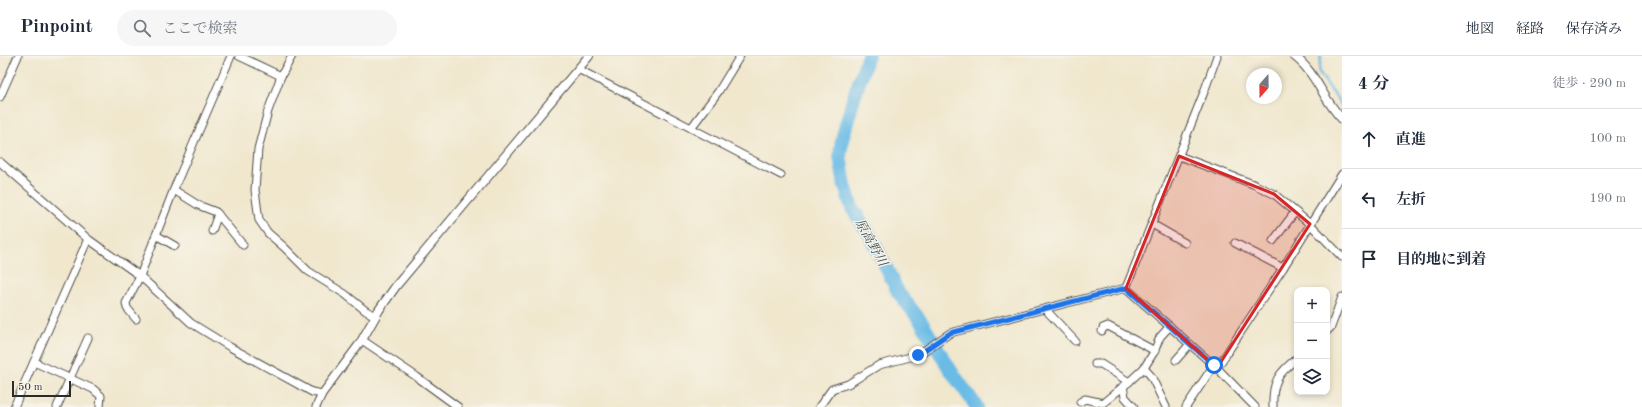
<!DOCTYPE html>
<html lang="ja">
<head>
<meta charset="utf-8">
<style>
  :root { --surface:#fff; --page:#f6f6f7; --text:#1f2937; --muted:#747a83; --line:#e0e1e3 }
  body { margin:0; font-family:"Old Standard TT","Noto Serif JP",serif; background:var(--page); color:var(--text) }
  .controls { position:absolute; right:12px; bottom:12px; display:grid; overflow:hidden; border-radius:8px; box-shadow:0 2px 6px #0003 }
  .controls button { width:36px; height:36px; display:grid; place-items:center; padding:0; border:0; border-bottom:1px solid var(--line); background:var(--surface); color:var(--text); font:20px sans-serif }
  .compass { position:absolute; left:1246px; top:12px; width:36px; height:36px; border-radius:50%; background:var(--surface); box-shadow:0 2px 6px #0003; rotate:200deg }
  .scale { position:absolute; left:12px; bottom:10px; width:59px; box-sizing:border-box; padding-left:4px; border:2px solid #2b2b2b; border-top:0; font-size:11px; line-height:14px; white-space:nowrap; color:#2b2b2b; -webkit-text-stroke:3px #f7f3e8; paint-order:stroke }
  .stop { position:absolute; width:12px; height:12px; margin:-9px; border:3px solid #1a73e8; border-radius:50%; background:#fff }
  .stop.end { background:#1a73e8; border-color:#fff; box-shadow:0 1px 4px #0008 }
  .list { margin:0; padding:0; list-style:none }
  h2 { display:flex; justify-content:space-between; align-items:center; height:52px; margin:0; padding:0 16px; font-size:17px }
  h2 small { font-size:13px; font-weight:400; color:var(--muted) }
  .list li { display:grid; grid-template-columns:26px 1fr auto; gap:12px; align-items:center; box-sizing:border-box; height:60px; padding:0 16px; border-top:1px solid var(--line) }
  .list b { display:block; font-size:15px; white-space:nowrap }
  .list em { font-size:13px; font-style:normal; color:var(--muted) }
  .icon { flex:none; width:22px; height:22px; fill:none; stroke:currentColor; stroke-width:2; stroke-linecap:round; stroke-linejoin:round }
  .map { position:relative; flex:none; width:1342px; height:351px; overflow:hidden }
  header { display:flex; align-items:center; gap:24px; box-sizing:border-box; height:56px; padding:0 20px; background:var(--surface); border-bottom:1px solid var(--line) }
  header strong { font-size:19px }
  nav { display:flex; gap:22px; margin-inline-start:auto; font-size:14px }
  .search { width:280px; height:36px; background:var(--page); display:flex; align-items:center; gap:10px; box-sizing:border-box; padding:0 14px; border-radius:22px; color:var(--muted); font-size:15px }
  main { display:flex }
  aside { flex:1; background:var(--surface) }
  .map>svg:first-child { display:block }
</style>
</head>
<body>
<header>
<strong>Pinpoint</strong>
<div class="search"><svg class="icon" aria-label="search" viewBox="0 0 24 24"><circle cx="10" cy="10" r="6"/><path d="M15 15l6 6"/></svg>ここで検索</div>
<nav><a>地図</a><a>経路</a><a>保存済み</a></nav>
</header>
<main>
<div class="map">
<svg width="1342" height="351" viewBox="0 0 1342 351">
  <rect width="100%" height="100%" fill="#f7f3e8"/>
  <filter id="ink" filterUnits="userSpaceOnUse"><feTurbulence type="fractalNoise" baseFrequency=".025" numOctaves="2"/><feDisplacementMap in="SourceGraphic" scale="8" xChannelSelector="R" yChannelSelector="G"/><feConvolveMatrix kernelMatrix="1 2 1 2 8 2 1 2 1" color-interpolation-filters="sRGB"/></filter>
  <filter id="wash" filterUnits="userSpaceOnUse"><feTurbulence type="fractalNoise" baseFrequency=".012" numOctaves="4" result="noise"/><feDisplacementMap in="SourceGraphic" scale="16" xChannelSelector="R" yChannelSelector="G"/><feGaussianBlur stdDeviation="0.9" result="paint"/><feColorMatrix in="noise" values="0 0 0 0 0 0 0 0 0 0 0 0 0 0 0 0 0 1.4 0 .05"/><feComposite in="paint" operator="in"/></filter>
  <g filter="url(#wash)">
    <rect width="100%" height="100%" fill="#f0e7cd"/>
    <g fill="none" stroke-linecap="round" stroke-linejoin="round">
      <path stroke="#6bbce7" stroke-width="2.5" d="M1321 0 1319 16 1342 50"/>
      <path stroke="#6bbce7" stroke-width="14" d="M868 0 854 41 842 84 840 100 845 130 852 152 870 179 898 236 920 264 951 315 977 351"/>
    </g>
  </g>
  <g filter="url(#ink)">
    <g fill="none" stroke-linecap="round" stroke-linejoin="round">
      <defs>
        <g id="minor">
          <path d="M239 0 281 20"/>
          <path d="M292 0 281 20 268 55 258 93 255 134 259 164 268 177 284 191 308 215 345 238 366 255 376 260"/>
          <path d="M578 13 781 119"/>
          <path d="M0 41 18 0"/>
          <path d="M691 72 718 36 740 0"/>
          <path d="M1179 100 1253 128 1274 138 1310 168 1342 201"/>
          <path d="M0 106 88 183 140 220 191 267 230 291 312 336 322 338 362 284 417 321 458 351"/>
          <path d="M174 134 198 149 216 156 243 189"/>
          <path d="M1152 168 1185 187"/>
          <path d="M212 175 218 158"/>
          <path d="M156 179 175 190"/>
          <path d="M1273 185 1295 156"/>
          <path d="M1235 187 1283 212"/>
          <path d="M1126 232 1204 36 1217 0"/>
          <path d="M1045 253 1075 285"/>
          <path d="M136 263 127 252 126 247 140 220 176 128 231 0"/>
          <path d="M1102 275 1103 272 1108 270 1155 295"/>
          <path d="M1327 275 1331 271 1342 241"/>
          <path d="M1176 304 1190 288"/>
          <path d="M34 306 93 333 101 340 100 351"/>
          <path d="M1095 308H1101L1129 326"/>
          <path d="M1144 312 1151 320 1166 351"/>
          <path d="M1217 312 1283 212 1342 118"/>
          <path d="M1123 330 1125 341 1134 351"/>
          <path d="M1080 346 1085 343 1103 347 1130 325 1144 312 1154 296 1160 281 1170 270"/>
          <path d="M14 351 88 183"/>
          <path d="M57 351 88 282"/>
          <path d="M316 351 322 338"/>
          <path d="M819 351 832 333 848 328 879 309 918 299 950 277 1126 232 1217 312 1255 351"/>
          <path d="M1186 351 1214 309"/>
          <path d="M1273 351C1272 325 1278 318 1297 302"/>
        </g>
        <g id="tertiary">
          <path d="M1294 0C1316 16 1323 44 1342 63"/>
          <path d="M362 284 379 254 396 230 589 0"/>
        </g>
      </defs>
      <use href="#minor" stroke="#494743" stroke-width="9"/>
      <use href="#tertiary" stroke="#494743" stroke-width="10"/>
      <use href="#minor" stroke="#fff" stroke-width="7"/>
      <use href="#tertiary" stroke="#fff" stroke-width="8"/>
    </g>
  </g>
  <g fill="none" stroke-linecap="round" stroke-linejoin="round" filter="url(#ink)">
    <path stroke="#1a73e8" stroke-width="5" d="M918 299 950 277 1126 232 1214 309"/>
  </g>
  <path fill="#d62828" fill-opacity="0.2" stroke="#d62828" stroke-width="3" stroke-linejoin="round" d="M1179 100 1274 138 1310 168 1217 312 1126 232Z"/>
  <g text-anchor="middle" stroke-width="3" stroke-linejoin="round" paint-order="stroke">
    <g font-size="13" font-style="italic" fill="#3e5663" stroke="#f7f3e8">
      <text transform="translate(872 186) rotate(61)" y="5">原高野川</text>
    </g>
  </g>
</svg>
<div class="controls">
<button>+</button>
<button>−</button>
<button><svg class="icon" aria-label="layers" viewBox="0 0 24 24"><path d="M12 4l9 5-9 5-9-5zM3 14l9 5 9-5"/></svg></button>
</div>
<svg class="compass" viewBox="-18 -18 36 36"><path d="M0-13l5 13h-10z" fill="#e53935"/><path d="M0 13l5-13h-10z" fill="#747a83"/></svg>
<div class="scale">50 m</div>
<div class="stop" style="left:1214px;top:309px"></div>
<div class="stop end" style="left:918px;top:299px"></div>
</div>
<aside>
<h2>4 分<small>徒歩 · 290 m</small></h2>
<ul class="list">
<li><svg class="icon" aria-label="ahead" viewBox="0 0 24 24"><path d="M12 20V5M6 11l6-6 6 6"/></svg><div><b>直進</b></div><em>100 m</em></li>
<li><svg class="icon" aria-label="left" viewBox="0 0 24 24"><path d="M17 20v-9H6M10 6l-5 5 5 5"/></svg><div><b>左折</b></div><em>190 m</em></li>
<li><svg class="icon" aria-label="arrive" viewBox="0 0 24 24"><path d="M6 21V4h12l-3 4 3 4H6"/></svg><div><b>目的地に到着</b></div></li>
</ul>
</aside>
</main>
</body>
</html>
